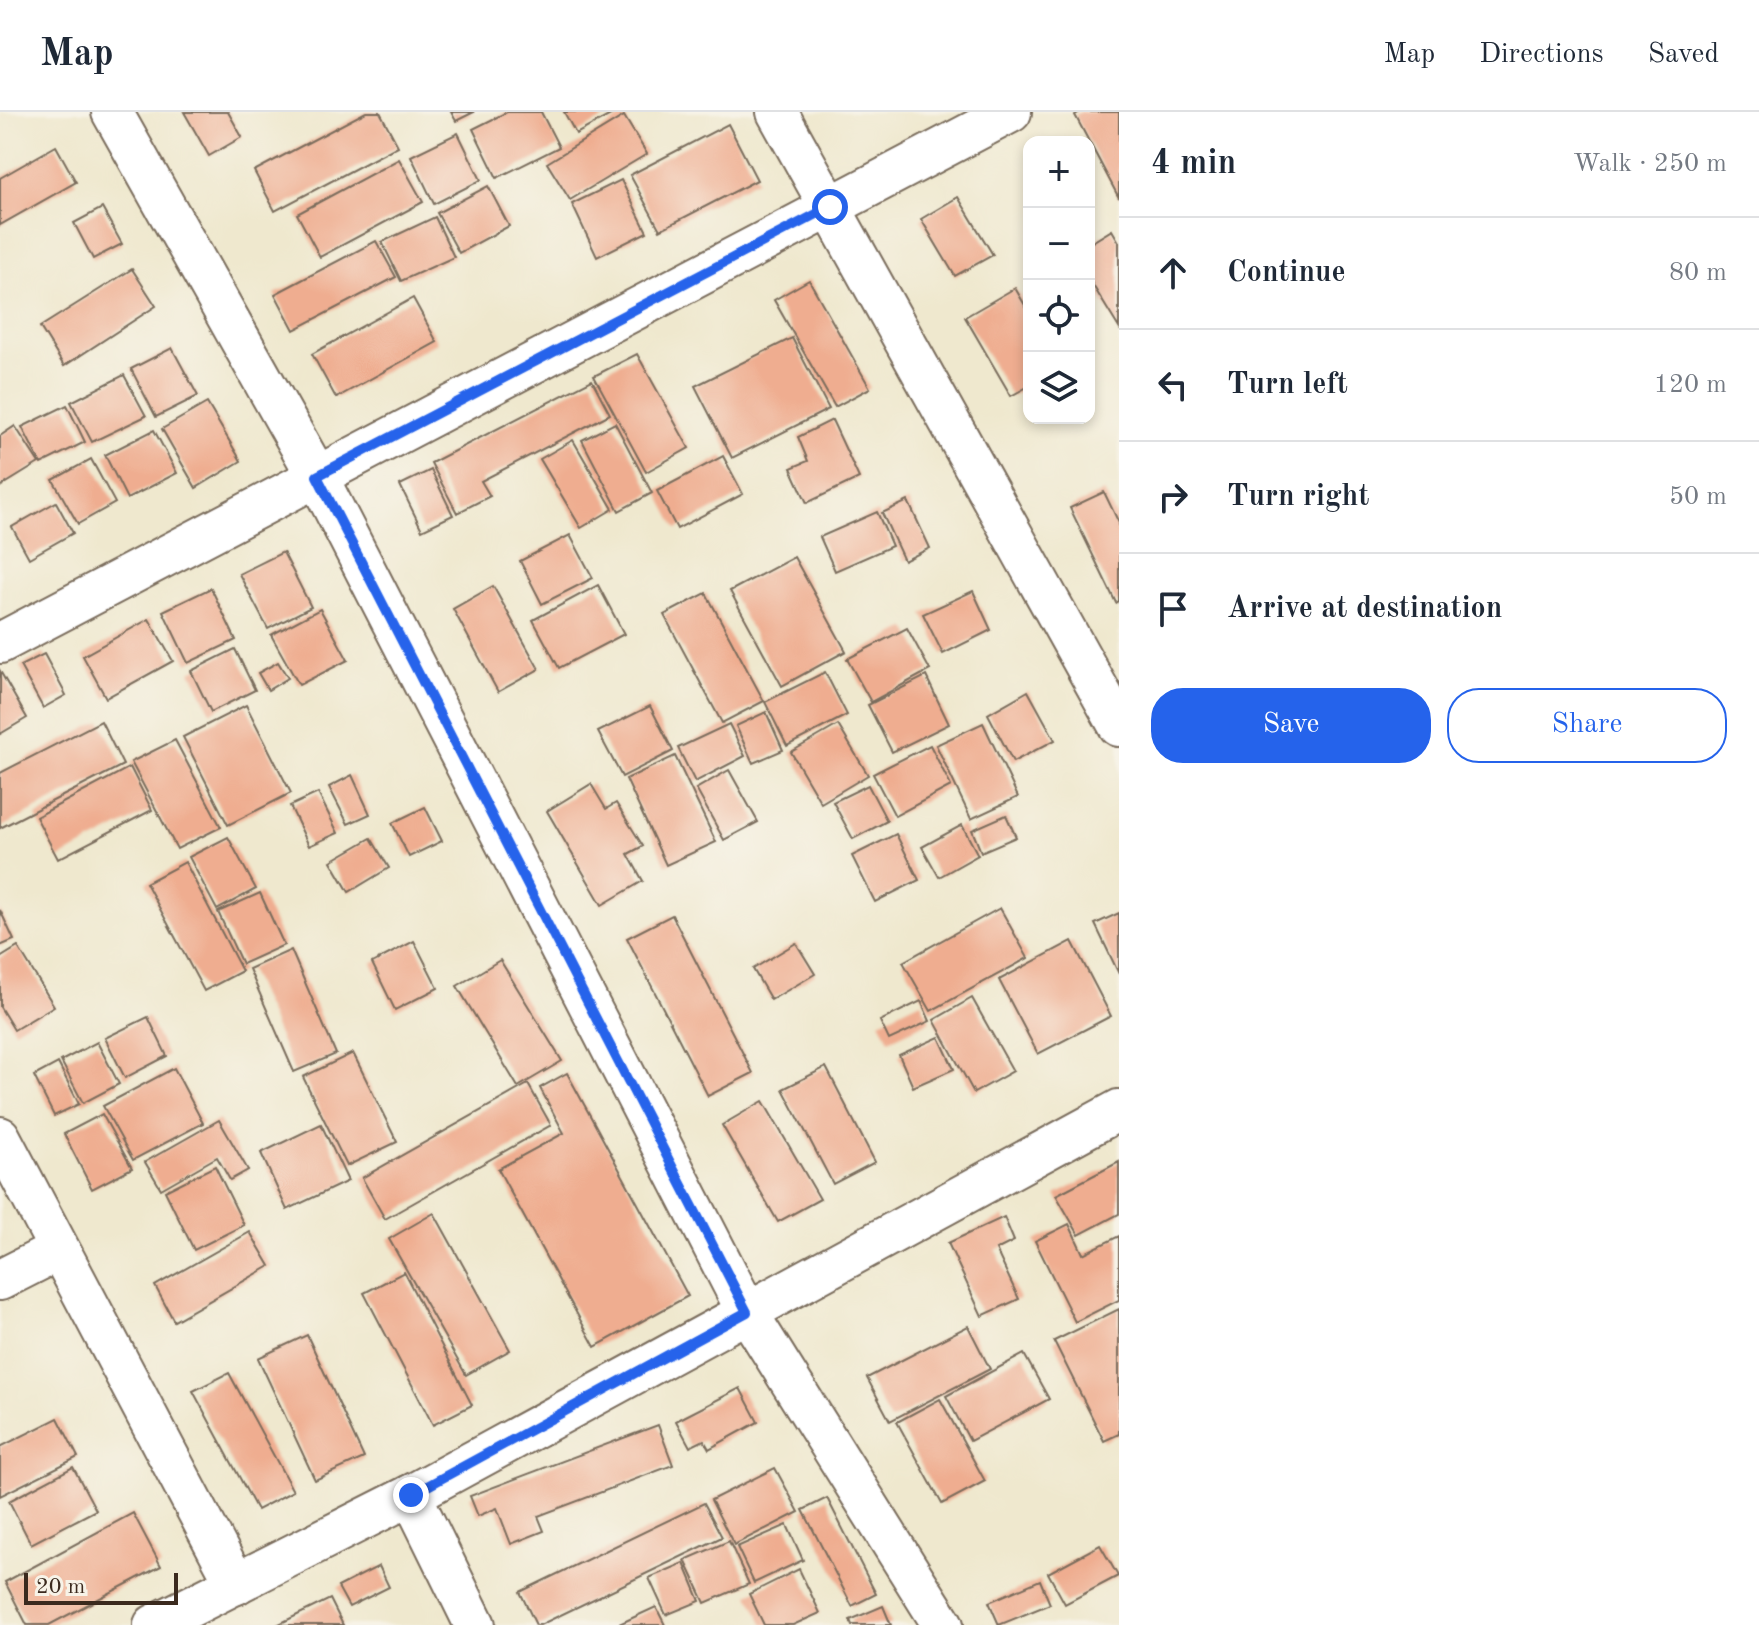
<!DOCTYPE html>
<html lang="en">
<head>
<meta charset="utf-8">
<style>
  :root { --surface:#fff; --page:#f2f2f3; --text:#1f2937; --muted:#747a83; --line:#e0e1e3; --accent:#2563eb }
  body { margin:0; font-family:"Old Standard TT",serif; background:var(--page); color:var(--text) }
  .controls { position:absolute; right:24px; top:24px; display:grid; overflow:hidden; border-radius:16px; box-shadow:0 4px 12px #0003 }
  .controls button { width:72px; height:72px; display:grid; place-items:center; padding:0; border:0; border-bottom:2px solid var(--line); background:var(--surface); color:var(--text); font:40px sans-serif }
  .scale { position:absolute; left:24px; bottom:20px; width:154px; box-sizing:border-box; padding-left:8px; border:4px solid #3b2a1e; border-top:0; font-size:22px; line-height:28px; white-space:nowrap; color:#3b2a1e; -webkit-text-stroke:6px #f7f3e8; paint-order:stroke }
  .stop { position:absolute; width:24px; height:24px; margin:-18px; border:6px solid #2563eb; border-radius:50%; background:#fff }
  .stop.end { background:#2563eb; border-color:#fff; box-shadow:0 2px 8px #0008 }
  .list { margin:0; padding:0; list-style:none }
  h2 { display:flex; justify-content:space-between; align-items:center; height:104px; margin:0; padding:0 32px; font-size:34px }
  h2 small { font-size:26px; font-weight:400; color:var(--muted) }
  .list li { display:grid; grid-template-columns:52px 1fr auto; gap:24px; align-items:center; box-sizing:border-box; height:112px; padding:0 32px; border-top:2px solid var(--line) }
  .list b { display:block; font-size:30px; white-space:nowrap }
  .list em { font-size:26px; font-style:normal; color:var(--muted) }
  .actions { display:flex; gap:16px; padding:24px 32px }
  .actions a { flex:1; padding:18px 0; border:2px solid var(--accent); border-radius:32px; text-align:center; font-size:28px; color:var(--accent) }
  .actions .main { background:var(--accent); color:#fff }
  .icon { flex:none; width:44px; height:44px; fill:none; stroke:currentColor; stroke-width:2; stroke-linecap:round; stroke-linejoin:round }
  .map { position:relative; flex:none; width:1119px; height:1513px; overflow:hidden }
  header { display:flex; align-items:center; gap:48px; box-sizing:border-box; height:112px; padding:0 40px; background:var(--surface); border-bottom:2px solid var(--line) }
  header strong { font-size:38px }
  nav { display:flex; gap:44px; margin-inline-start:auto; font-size:28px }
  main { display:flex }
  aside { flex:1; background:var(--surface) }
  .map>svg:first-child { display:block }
</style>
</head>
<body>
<header>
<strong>Map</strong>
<nav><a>Map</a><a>Directions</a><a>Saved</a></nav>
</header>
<main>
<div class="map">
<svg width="1119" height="1513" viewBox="0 0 1119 1513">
  <rect width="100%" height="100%" fill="#f7f3e8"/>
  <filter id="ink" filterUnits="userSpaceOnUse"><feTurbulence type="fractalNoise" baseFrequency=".0125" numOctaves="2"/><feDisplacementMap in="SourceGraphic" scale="16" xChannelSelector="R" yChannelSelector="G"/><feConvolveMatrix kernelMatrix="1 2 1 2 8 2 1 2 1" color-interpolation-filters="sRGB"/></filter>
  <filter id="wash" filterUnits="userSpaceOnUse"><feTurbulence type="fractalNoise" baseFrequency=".006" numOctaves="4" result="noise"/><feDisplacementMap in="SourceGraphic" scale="32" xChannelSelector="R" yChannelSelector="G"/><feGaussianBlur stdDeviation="1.8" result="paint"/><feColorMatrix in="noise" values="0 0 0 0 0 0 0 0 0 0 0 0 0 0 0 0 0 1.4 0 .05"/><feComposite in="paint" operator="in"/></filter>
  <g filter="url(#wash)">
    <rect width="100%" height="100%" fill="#efe8ce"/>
    <g id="blocks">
      <g fill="#efad90">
        <path d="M184 0H228L242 25 209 44Z"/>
        <path d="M366 0H380L398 34 275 99 254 59Z"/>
        <path d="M451 0H474L456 9Z"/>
        <path d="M507 0H541L559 35 497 66 473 17Z"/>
        <path d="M564 0H616L576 22Z"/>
        <path d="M1080 0H1119V86L1075 3Z"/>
        <path d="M624 4 647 42 570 88 547 51Z"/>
        <path d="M728 12 757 68 660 118 630 63Z"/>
        <path d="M458 21 481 68 434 92 411 44Z"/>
        <path d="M56 34 76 70 0 113V66Z"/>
        <path d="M399 47 423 90 320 145 297 102Z"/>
        <path d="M621 68 647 120 597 145 572 92Z"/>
        <path d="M488 74 509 114 459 141 437 101Z"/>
        <path d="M958 85 993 143 955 164 921 107Z"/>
        <path d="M102 96 122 132 93 147 74 111Z"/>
        <path d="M435 105 454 145 401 169 382 130Z"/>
        <path d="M1112 118 1119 130V216L1089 167V132Z"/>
        <path d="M376 129 396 165 294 218 275 182Z"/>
        <path d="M132 157 156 194 64 254 40 215Z"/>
        <path d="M809 168 870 276 835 295 774 188Z"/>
        <path d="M1015 176 1029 200V274L1011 284 965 205Z"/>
        <path d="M413 186 437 230 336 286 312 242Z"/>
        <path d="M792 226 829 297 732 346 695 274Z"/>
        <path d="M172 236 198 284 156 305 131 257Z"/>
        <path d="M637 242 689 336 646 360 594 264Z"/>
        <path d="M124 263 146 304 92 330 71 290Z"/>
        <path d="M592 268 610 302 481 369 490 384 457 401 431 351Z"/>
        <path d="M207 291 241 349 196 376 162 317Z"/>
        <path d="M67 293 85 330 41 352 22 315Z"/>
        <path d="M832 308 859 366 807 391 791 356 808 349 798 325Z"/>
        <path d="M615 311 652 381 619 399 582 328Z"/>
        <path d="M15 314 39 351 0 375V324Z"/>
        <path d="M154 318 177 361 127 387 105 343Z"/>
        <path d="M573 328 613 397 581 416 540 347Z"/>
        <path d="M723 344 743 382 677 417 657 379Z"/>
        <path d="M91 347 115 391 78 412 53 368Z"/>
        <path d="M431 358 453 403 422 418 400 373Z"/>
        <path d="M1104 380 1119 411V489L1116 491 1070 396Z"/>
        <path d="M908 389 930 436 904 449 882 401Z"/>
        <path d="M56 390 73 421 29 446 12 415Z"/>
        <path d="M877 400 892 434 835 459 820 425Z"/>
        <path d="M570 423 593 466 542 492 520 449Z"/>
        <path d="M283 440 311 495 268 517 239 462Z"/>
        <path d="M794 445 846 539 782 574 730 479Z"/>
        <path d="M598 473 624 522 559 556 533 508Z"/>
        <path d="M493 474 539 557 498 580 453 497Z"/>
        <path d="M211 476 236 528 188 551 163 499Z"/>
        <path d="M973 479 991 518 943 542 923 502Z"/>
        <path d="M706 481 764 589 722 611 664 503Z"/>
        <path d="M320 497 348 548 299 573 271 523Z"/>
        <path d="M149 507 173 549 106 586 83 544Z"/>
        <path d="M907 516 930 558 871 590 847 547Z"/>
        <path d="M235 537 255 578 211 600 191 559Z"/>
        <path d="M44 542 66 583 43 596 20 554Z"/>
        <path d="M278 550 288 566 268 578 258 561Z"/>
        <path d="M0 559 27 606 0 622Z"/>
        <path d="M825 560 847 603 787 634 765 590Z"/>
        <path d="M926 564 949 612 892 640 868 593Z"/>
        <path d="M1028 579 1055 628 1013 650 988 602Z"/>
        <path d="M246 593 291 681 228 713 183 625Z"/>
        <path d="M650 594 673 639 622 665 598 620Z"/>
        <path d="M766 600 783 638 753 651 736 614Z"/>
        <path d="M101 609 123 653 0 716V661Z"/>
        <path d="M983 611 1018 685 971 707 936 633Z"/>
        <path d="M729 612 745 644 695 670 678 636Z"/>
        <path d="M838 613 868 663 821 691 791 640Z"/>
        <path d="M175 628 221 715 177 737 131 650Z"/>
        <path d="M930 633 951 674 895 704 873 662Z"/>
        <path d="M675 644 716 730 666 753 626 667Z"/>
        <path d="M130 655 152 698 58 747 36 705Z"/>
        <path d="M729 658 758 710 724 728 696 677Z"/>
        <path d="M352 663 370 702 348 712 329 675Z"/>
        <path d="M591 672 606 697 616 691 643 734 628 742 643 769 602 793 547 699Z"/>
        <path d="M868 673 887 709 853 727 833 690Z"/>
        <path d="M318 681 338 721 309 734 290 694Z"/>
        <path d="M425 695 442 729 409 745 392 711Z"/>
        <path d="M1006 703 1016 725 981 740 972 718Z"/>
        <path d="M962 713 978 743 939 765 922 735Z"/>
        <path d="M896 722 919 768 875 790 852 744Z"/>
        <path d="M228 725 256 777 217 798 189 745Z"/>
        <path d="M371 726 389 756 349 780 331 749Z"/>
        <path d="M185 750 242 859 204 879 146 771Z"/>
        <path d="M260 781 284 833 242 852 218 800Z"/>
        <path d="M1000 796 1028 846 931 899 903 850Z"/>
        <path d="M0 798 14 828 0 834Z"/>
        <path d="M1119 801V862L1095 812Z"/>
        <path d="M672 803 753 961 708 984 627 826Z"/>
        <path d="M414 829 438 876 395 898 372 851Z"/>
        <path d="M1072 829 1111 904 1038 942 999 868Z"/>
        <path d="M796 831 815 862 771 888 753 857Z"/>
        <path d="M18 835 54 894 14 918 0 895V846Z"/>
        <path d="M291 838 336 942 294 960 249 857Z"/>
        <path d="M500 848 562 949 518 975 457 874Z"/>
        <path d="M972 886 1013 959 974 981 934 908Z"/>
        <path d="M921 889 930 909 889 928 880 909Z"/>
        <path d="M148 905 167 944 125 966 105 926Z"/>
        <path d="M939 925 954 957 913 975 899 943Z"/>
        <path d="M97 930 119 972 83 991 61 949Z"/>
        <path d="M353 941 397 1030 347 1054 303 965Z"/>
        <path d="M58 951 79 992 54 1004 34 964Z"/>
        <path d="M826 955 875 1050 833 1072 783 977Z"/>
        <path d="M174 956 203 1011 133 1048 103 994Z"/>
        <path d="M567 961 688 1184 595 1235 498 1057 564 1021 540 976Z"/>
        <path d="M528 972 551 1013 385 1107 362 1066Z"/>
        <path d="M763 989 820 1087 778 1110 722 1013Z"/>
        <path d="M102 1002 132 1056 92 1077 64 1022Z"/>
        <path d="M219 1008 248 1058 230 1068 217 1045 161 1077 145 1050Z"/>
        <path d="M321 1012 348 1069 287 1098 261 1041Z"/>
        <path d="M1119 1050V1102L1079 1123 1056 1083Z"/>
        <path d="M215 1054 244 1113 194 1138 165 1079Z"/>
        <path d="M434 1101 510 1238 466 1263 389 1127Z"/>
        <path d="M1004 1105 1014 1129 996 1138 1019 1187 982 1204 948 1131Z"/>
        <path d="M1069 1112 1083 1142 1119 1124V1188L1075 1210 1035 1129Z"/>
        <path d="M250 1120 270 1154 174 1209 155 1174Z"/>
        <path d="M404 1160 472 1293 433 1313 364 1181Z"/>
        <path d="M1119 1197V1322L1104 1329 1054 1229Z"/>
        <path d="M968 1214 990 1257 890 1309 867 1266Z"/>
        <path d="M307 1223 364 1346 315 1368 258 1246Z"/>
        <path d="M1024 1242 1049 1287 970 1329 946 1284Z"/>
        <path d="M229 1261 293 1379 257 1398 193 1279Z"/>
        <path d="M740 1276 758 1310 709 1337 704 1328 690 1335 676 1309Z"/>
        <path d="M940 1287 985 1369 942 1392 897 1310Z"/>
        <path d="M58 1306 78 1345 0 1384V1335Z"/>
        <path d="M658 1313 673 1353 538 1404 544 1419 511 1432 497 1396 478 1404 470 1384Z"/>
        <path d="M73 1355 96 1398 31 1432 9 1389Z"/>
        <path d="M775 1356 799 1400 734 1433 711 1388Z"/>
        <path d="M827 1386 876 1482 852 1494 803 1398Z"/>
        <path d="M704 1391 722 1425 540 1513H536L520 1480Z"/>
        <path d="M133 1401 161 1454 49 1513H27L5 1470Z"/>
        <path d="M787 1413 803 1448 754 1471 737 1435Z"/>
        <path d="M729 1429 749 1472 705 1491 685 1448Z"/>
        <path d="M1100 1433 1118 1464 1065 1492 1048 1461Z"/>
        <path d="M684 1451 700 1489 666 1503 649 1466Z"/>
        <path d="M379 1454 389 1475 349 1495 338 1475Z"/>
        <path d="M799 1457 820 1501 793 1513H764L749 1482Z"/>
        <path d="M1040 1468 1050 1492 999 1513 989 1490Z"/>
        <path d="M330 1487 343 1513H277Z"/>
        <path d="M883 1494 891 1513H852L850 1508Z"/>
        <path d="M656 1495 665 1513H617Z"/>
      </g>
    </g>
  </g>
  <g filter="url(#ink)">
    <use href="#blocks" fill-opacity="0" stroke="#7a6c5c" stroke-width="2"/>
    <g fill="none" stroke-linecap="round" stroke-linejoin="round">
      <defs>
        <g id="minor">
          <path d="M112 0 317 364 747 1200 943 1513"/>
          <path d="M777 0 1119 614"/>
          <path d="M0 531 1011 0"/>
          <path d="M0 1025 236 1472"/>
          <path d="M0 1168 59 1138"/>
          <path d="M411 1383 475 1513"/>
          <path d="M154 1513 411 1383 1119 998"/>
        </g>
      </defs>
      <use href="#minor" stroke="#7a6c5c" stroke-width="44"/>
      <use href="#minor" stroke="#fff" stroke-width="40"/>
    </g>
  </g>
  <g fill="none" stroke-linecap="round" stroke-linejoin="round" filter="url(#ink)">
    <path stroke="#2563eb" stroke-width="10" d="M411 1383 747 1200 317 364 830 95"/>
  </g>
</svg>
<div class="controls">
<button>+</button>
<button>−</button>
<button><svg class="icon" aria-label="locate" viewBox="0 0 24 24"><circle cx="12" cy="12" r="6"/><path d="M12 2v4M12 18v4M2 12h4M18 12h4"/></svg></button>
<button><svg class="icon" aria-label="layers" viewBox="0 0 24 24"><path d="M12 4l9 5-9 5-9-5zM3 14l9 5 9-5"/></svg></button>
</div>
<div class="scale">20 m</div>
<div class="stop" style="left:830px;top:95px"></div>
<div class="stop end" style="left:411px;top:1383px"></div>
</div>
<aside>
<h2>4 min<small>Walk · 250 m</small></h2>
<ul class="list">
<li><svg class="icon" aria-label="ahead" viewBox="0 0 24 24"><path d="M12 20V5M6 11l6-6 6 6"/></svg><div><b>Continue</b></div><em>80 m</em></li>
<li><svg class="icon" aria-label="left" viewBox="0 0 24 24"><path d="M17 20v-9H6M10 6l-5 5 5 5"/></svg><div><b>Turn left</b></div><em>120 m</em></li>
<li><svg class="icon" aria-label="right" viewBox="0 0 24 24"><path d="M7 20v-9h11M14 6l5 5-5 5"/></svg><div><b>Turn right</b></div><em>50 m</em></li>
<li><svg class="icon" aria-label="arrive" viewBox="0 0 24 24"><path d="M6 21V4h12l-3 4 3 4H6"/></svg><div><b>Arrive at destination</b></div></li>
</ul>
<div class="actions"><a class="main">Save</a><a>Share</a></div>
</aside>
</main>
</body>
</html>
